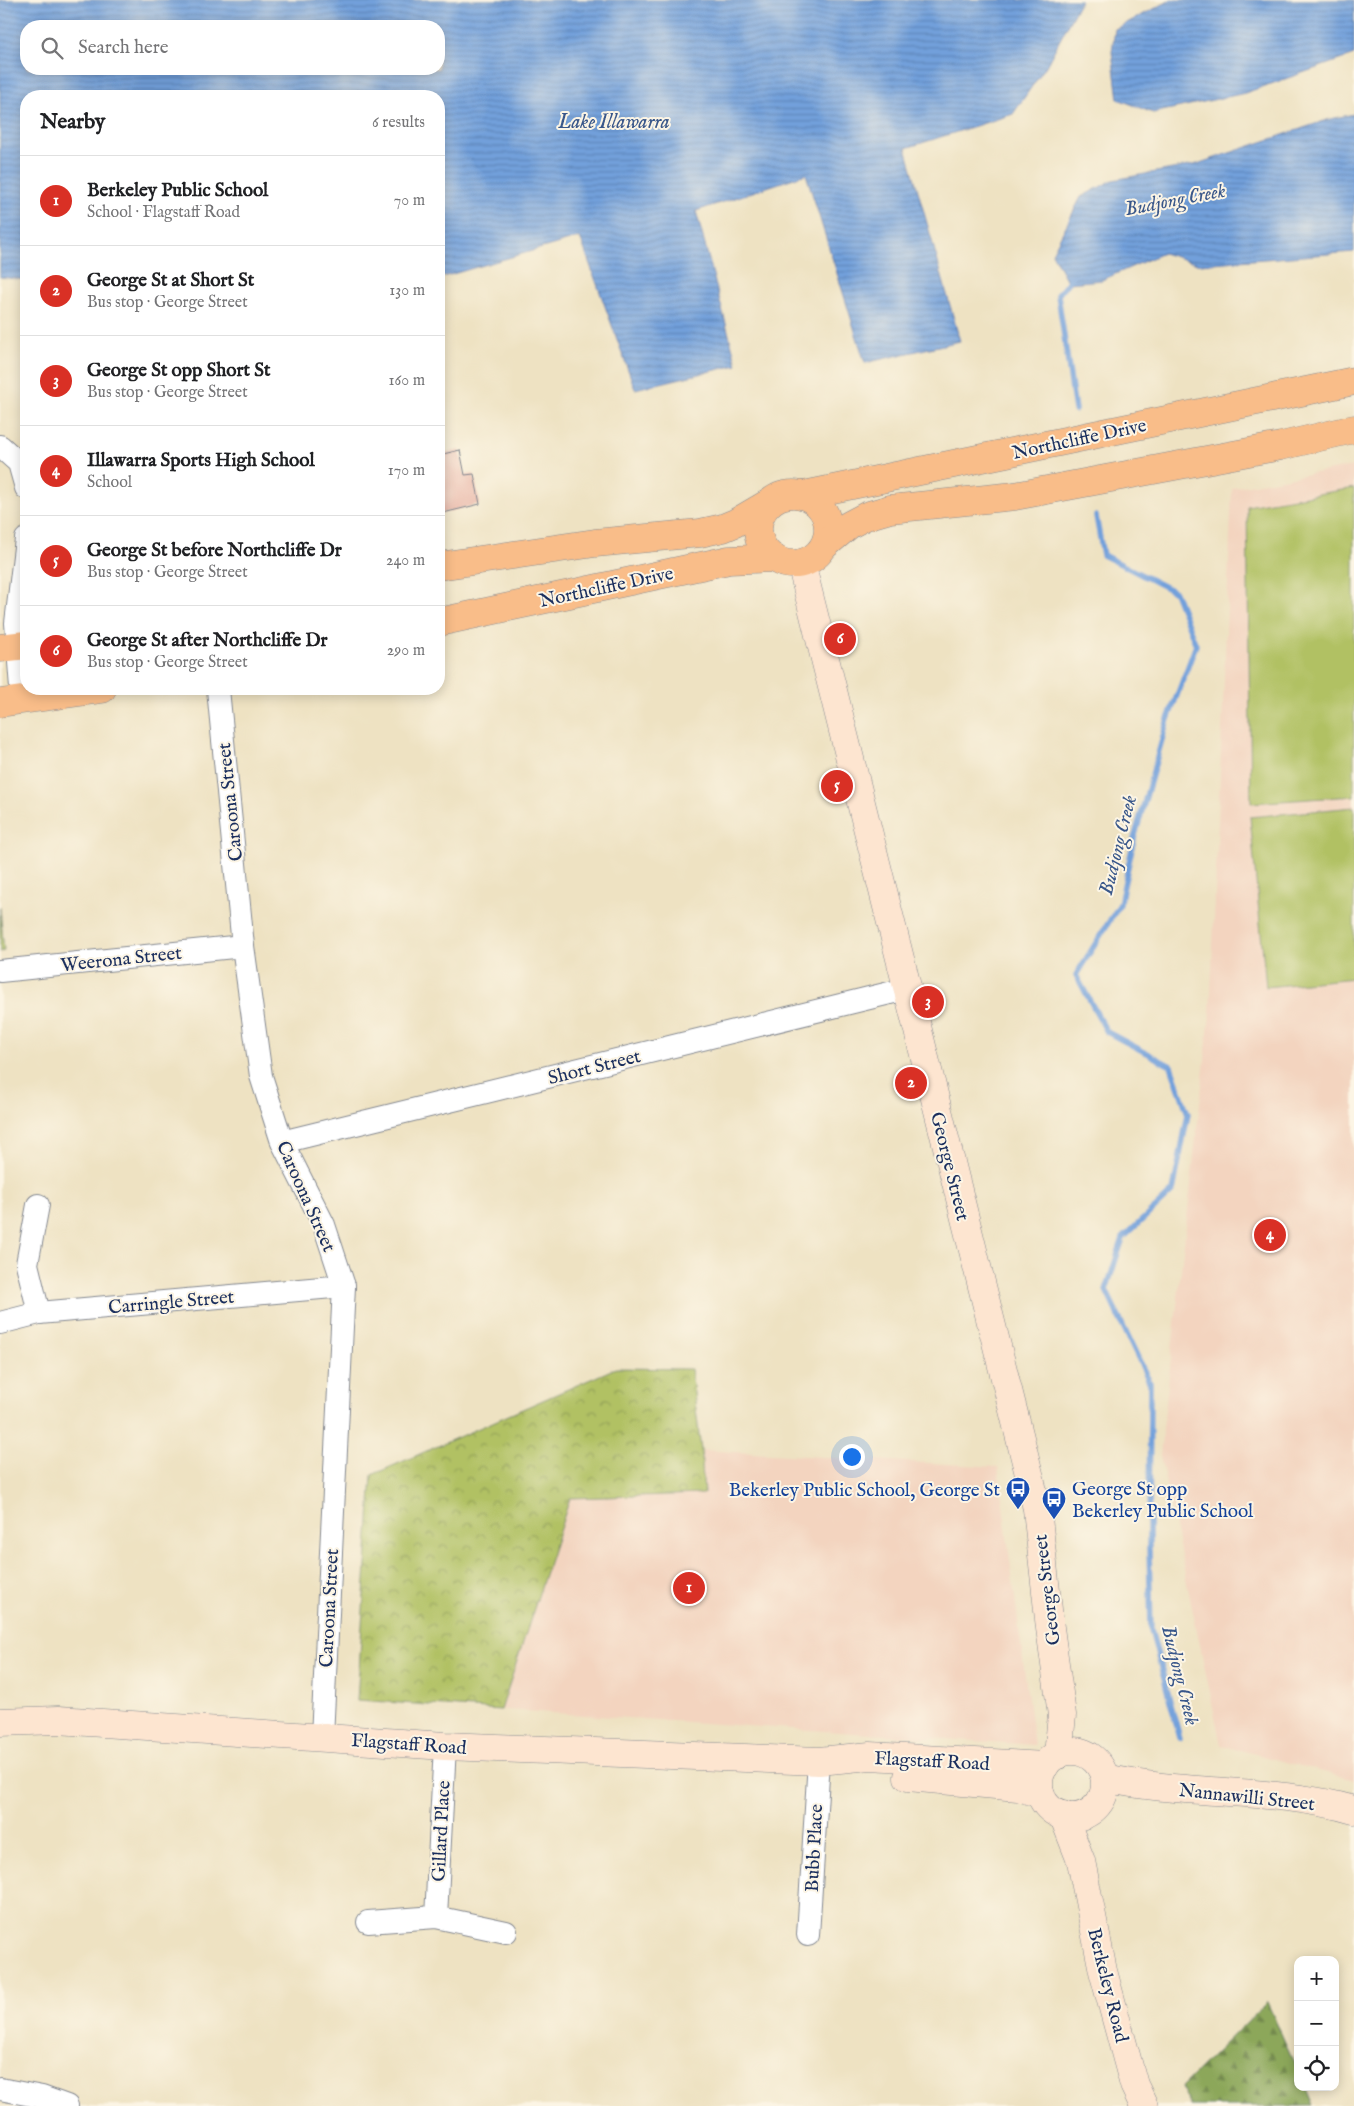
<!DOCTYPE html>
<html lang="en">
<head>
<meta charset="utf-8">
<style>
  :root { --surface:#fff; --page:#f6f6f6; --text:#202124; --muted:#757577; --line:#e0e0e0; --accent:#d93025 }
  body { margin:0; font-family:"IM FELL English",serif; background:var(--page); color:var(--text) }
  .controls { position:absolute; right:15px; bottom:15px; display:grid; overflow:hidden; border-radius:10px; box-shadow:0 2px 12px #0003 }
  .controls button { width:45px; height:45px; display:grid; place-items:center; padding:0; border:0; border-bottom:1px solid var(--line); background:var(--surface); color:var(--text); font:25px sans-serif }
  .you { position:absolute; left:851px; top:1456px; width:18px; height:18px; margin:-12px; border:4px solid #fff; border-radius:50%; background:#1a73e8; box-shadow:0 0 0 8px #1a73e833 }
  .badge { display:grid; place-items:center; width:32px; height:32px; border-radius:50%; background:var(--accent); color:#fff; font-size:16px; font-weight:700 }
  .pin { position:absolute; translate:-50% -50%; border:2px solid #fff; box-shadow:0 1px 5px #0006 }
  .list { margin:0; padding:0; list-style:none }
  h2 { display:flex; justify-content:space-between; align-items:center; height:65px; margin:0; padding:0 20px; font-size:21px }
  h2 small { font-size:16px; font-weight:400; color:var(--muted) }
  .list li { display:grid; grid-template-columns:32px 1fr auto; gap:15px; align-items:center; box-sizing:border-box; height:90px; padding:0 20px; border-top:1px solid var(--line) }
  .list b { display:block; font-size:19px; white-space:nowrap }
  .list p { margin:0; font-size:16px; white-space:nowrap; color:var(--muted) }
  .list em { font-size:16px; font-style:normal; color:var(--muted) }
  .icon { flex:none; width:28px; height:28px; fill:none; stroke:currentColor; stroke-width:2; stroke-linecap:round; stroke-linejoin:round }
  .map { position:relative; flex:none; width:1354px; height:2106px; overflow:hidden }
  .search { position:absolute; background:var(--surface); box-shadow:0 2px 12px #0003; left:20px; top:20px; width:425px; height:55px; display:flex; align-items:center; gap:12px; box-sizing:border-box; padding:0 18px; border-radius:20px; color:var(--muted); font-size:19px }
  .panel { position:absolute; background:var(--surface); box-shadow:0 2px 12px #0003; left:20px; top:90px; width:425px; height:605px; border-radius:20px }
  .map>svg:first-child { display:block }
</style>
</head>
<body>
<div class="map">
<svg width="1354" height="2106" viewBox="0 0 1354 2106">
  <defs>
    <pattern id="forest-firs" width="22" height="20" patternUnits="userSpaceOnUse" patternTransform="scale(1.25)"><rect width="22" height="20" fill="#8ca75a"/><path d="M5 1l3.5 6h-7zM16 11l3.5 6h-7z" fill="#72884e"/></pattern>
    <pattern id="park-crowns" width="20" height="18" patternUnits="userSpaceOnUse" patternTransform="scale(1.25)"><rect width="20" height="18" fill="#b1c164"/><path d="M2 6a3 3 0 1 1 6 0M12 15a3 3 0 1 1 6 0" fill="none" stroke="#8f9d56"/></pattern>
    <pattern id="water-rules" width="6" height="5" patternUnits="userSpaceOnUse" patternTransform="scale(1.25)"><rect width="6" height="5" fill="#72a0db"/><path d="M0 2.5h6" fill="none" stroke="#5d83b5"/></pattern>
  </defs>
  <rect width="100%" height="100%" fill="#fcf5e5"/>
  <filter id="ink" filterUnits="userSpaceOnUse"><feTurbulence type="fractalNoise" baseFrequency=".02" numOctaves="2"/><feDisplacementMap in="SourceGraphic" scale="10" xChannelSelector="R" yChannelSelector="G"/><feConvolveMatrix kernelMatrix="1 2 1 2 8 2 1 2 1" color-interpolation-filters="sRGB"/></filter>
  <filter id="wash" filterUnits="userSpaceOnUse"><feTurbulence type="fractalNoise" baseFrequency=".0096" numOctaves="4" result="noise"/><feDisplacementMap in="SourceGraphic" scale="20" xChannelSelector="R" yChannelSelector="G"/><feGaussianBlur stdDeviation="1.12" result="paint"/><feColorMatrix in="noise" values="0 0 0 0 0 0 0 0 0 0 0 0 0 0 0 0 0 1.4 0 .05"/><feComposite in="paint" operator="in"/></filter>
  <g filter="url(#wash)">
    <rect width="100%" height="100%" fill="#eee2c2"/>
    <g fill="#f3d4bf">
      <path d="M1354 466V1780L1221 1745 1160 1455 1210 1015 1232 488Z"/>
      <path d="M616 1368 691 1369 701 1450 998 1467 1034 1745 357 1700 372 1475Z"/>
    </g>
    <path fill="url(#forest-firs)" stroke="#546b5c" d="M1267 2002 1298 2071V2087H1305L1313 2106H1191L1181 2087Z"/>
    <g fill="url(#park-crowns)" stroke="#667861">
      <path d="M0 907 4 951 0 952Z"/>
      <path d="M616 1368 691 1369 701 1450 704 1494 570 1498 501 1710 357 1700 372 1475Z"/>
    </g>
    <g fill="#b1c164" stroke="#667861">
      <path d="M1354 488V796L1251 803 1247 506Z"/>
      <path d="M1354 807V978L1266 987 1250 817Z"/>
    </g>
    <g fill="url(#water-rules)" stroke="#46689c" fill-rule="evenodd">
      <path d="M0 0H1081L1046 66 1013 114 906 148 960 341 865 363 806 174 696 211 737 365 635 389 580 237 439 278V96H26V280L0 277ZM439 26V69H26V26Z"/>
      <path d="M1171 0H1354V55L1245 93 1153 113 1118 99 1112 52 1115 29Z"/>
      <path d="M1354 114V252L1200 264 1163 253 1102 280 1068 283 1052 253 1081 197 1113 180 1194 165 1330 119Z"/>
    </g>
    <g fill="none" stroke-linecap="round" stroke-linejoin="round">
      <g stroke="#72a0db" stroke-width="5.5">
        <path d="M1071 278 1058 295 1075 410"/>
        <path d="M1096 516 1103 555 1175 592 1196 645 1167 722 1134 839 1120 904 1076 975 1107 1032 1171 1066 1188 1114 1173 1191 1123 1238 1106 1290 1150 1383 1149 1548 1151 1630 1180 1738"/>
      </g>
    </g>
    <g id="blocks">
      <path fill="#dd8d80" d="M460 450 465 475 474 474 480 504 439 514V455Z"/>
    </g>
  </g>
  <g filter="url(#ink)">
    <use href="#blocks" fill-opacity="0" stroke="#848890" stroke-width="1"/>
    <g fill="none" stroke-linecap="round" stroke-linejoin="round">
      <defs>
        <g id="street">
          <path d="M0 446 19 463 26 488"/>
          <path d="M218 689 243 946 261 1076 282 1142 324 1225 344 1286 322 1737"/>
          <path d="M22 701 16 623 26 539"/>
          <path d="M0 971 243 946"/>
          <path d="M282 1142 906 989"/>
          <path d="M38 1205 27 1264 39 1313"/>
          <path d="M0 1323 39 1313 344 1286"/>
          <path d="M436 1917 445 1746"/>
          <path d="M368 1922 436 1917 506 1932"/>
          <path d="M808 1935 819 1761"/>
          <path d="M0 2089 42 2097 67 2106"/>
        </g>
        <g id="secondary">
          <path d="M801 563 1030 1478 1037 1509 1050 1628 1062 1715 1058 1755"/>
          <path d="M0 1722 58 1720 445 1746 819 1761 870 1756 1045 1766"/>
          <circle cx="1072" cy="1784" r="33"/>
          <path d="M908 1777 1018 1787 1041 1794"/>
          <path d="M1105 1778C1186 1796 1274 1787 1354 1810"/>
          <path d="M1063 1815 1081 1861 1103 1971 1134 2085 1144 2106"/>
        </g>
        <g id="primary">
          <circle cx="793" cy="529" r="35"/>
          <path d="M804 495 1354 381"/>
          <path d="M825 545 849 525 866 516 890 509 1015 496 1281 446 1354 429"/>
          <path d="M439 566 595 543 700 533 723 528 735 523 769 503"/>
          <path d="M439 622 729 560 774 558"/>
          <path d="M0 648 26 645"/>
          <path d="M0 703 102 689"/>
        </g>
      </defs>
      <use href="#street" stroke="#848890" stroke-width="24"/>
      <use href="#secondary" stroke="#848890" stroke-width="29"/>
      <use href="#primary" stroke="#848890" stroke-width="29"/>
      <use href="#street" stroke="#fff" stroke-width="22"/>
      <use href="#secondary" stroke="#fde5d0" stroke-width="28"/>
      <use href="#primary" stroke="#f9bd89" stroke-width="28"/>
    </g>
  </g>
  <defs>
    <symbol id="bus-pin" viewBox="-11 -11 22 30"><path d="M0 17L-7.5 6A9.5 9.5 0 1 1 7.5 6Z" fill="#1a4fb4" stroke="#fcf5e5"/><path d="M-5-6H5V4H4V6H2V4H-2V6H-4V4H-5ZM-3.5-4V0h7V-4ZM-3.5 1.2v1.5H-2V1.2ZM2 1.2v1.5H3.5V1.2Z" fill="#fff"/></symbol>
  </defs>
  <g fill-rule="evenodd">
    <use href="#bus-pin" x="1004" y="1475" width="28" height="38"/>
    <use href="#bus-pin" x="1040" y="1485" width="28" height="38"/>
  </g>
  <g text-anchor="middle" stroke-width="4" stroke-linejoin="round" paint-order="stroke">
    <g font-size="19" fill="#1b2f5e" stroke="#fcf5e5">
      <text transform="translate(1079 438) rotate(-12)" y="7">Northcliffe Drive</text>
      <text transform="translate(606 586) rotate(-12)" y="7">Northcliffe Drive</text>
      <text transform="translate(229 802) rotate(-96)" y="7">Caroona Street</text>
      <text transform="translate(121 958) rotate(-6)" y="7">Weerona Street</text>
      <text transform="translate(594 1066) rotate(-14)" y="7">Short Street</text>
      <text transform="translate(951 1166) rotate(76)" y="7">George Street</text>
      <text transform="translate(307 1196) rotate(66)" y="7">Caroona Street</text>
      <text transform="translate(171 1301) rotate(-5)" y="7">Carringle Street</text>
      <text transform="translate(1046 1590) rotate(-97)" y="7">George Street</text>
      <text transform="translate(328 1608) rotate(-87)" y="7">Caroona Street</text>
      <text transform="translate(409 1743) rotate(4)" y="7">Flagstaff Road</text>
      <text transform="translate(932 1760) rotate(3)" y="7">Flagstaff Road</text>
      <text transform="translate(1247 1796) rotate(6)" y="7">Nannawilli Street</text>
      <text transform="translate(440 1831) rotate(-87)" y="7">Gillard Place</text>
      <text transform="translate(813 1848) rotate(-87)" y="7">Bubb Place</text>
      <text transform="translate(1109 1985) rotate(76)" y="7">Berkeley Road</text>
    </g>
    <g font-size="19" fill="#164399" stroke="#fcf5e5" text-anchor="start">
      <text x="1072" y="1495">George St opp<tspan x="1072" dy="22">Bekerley Public School</tspan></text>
      <text x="1000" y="1496" text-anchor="end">Bekerley Public School, George St</text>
    </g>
    <g font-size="20" font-style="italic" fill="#39578a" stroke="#fcf5e5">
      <text x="614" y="128">Lake Illawarra</text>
      <text transform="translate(1175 199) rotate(-11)" y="7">Budjong Creek</text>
      <text transform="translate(1117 845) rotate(-76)" y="7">Budjong Creek</text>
      <text transform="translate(1181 1675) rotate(76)" y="7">Budjong Creek</text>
    </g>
  </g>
</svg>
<div class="controls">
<button>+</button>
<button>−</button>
<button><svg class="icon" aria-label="locate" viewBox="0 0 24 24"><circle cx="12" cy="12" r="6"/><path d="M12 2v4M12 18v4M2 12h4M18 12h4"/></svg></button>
</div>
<div class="you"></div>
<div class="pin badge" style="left:689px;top:1588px">1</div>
<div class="pin badge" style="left:911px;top:1083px">2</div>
<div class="pin badge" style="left:928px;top:1002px">3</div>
<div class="pin badge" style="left:1270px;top:1235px">4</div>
<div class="pin badge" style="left:837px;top:786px">5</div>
<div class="pin badge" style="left:840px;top:639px">6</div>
<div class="search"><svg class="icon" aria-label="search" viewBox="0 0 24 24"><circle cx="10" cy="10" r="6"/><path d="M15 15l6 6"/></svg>Search here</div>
<section class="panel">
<h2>Nearby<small>6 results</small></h2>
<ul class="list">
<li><span class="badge">1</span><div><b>Berkeley Public School</b><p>School · Flagstaff Road</p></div><em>70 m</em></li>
<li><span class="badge">2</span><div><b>George St at Short St</b><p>Bus stop · George Street</p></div><em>130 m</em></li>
<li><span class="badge">3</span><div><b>George St opp Short St</b><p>Bus stop · George Street</p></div><em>160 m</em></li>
<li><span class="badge">4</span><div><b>Illawarra Sports High School</b><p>School</p></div><em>170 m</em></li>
<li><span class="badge">5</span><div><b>George St before Northcliffe Dr</b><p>Bus stop · George Street</p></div><em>240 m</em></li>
<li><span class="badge">6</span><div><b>George St after Northcliffe Dr</b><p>Bus stop · George Street</p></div><em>290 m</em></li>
</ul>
</section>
</div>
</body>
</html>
